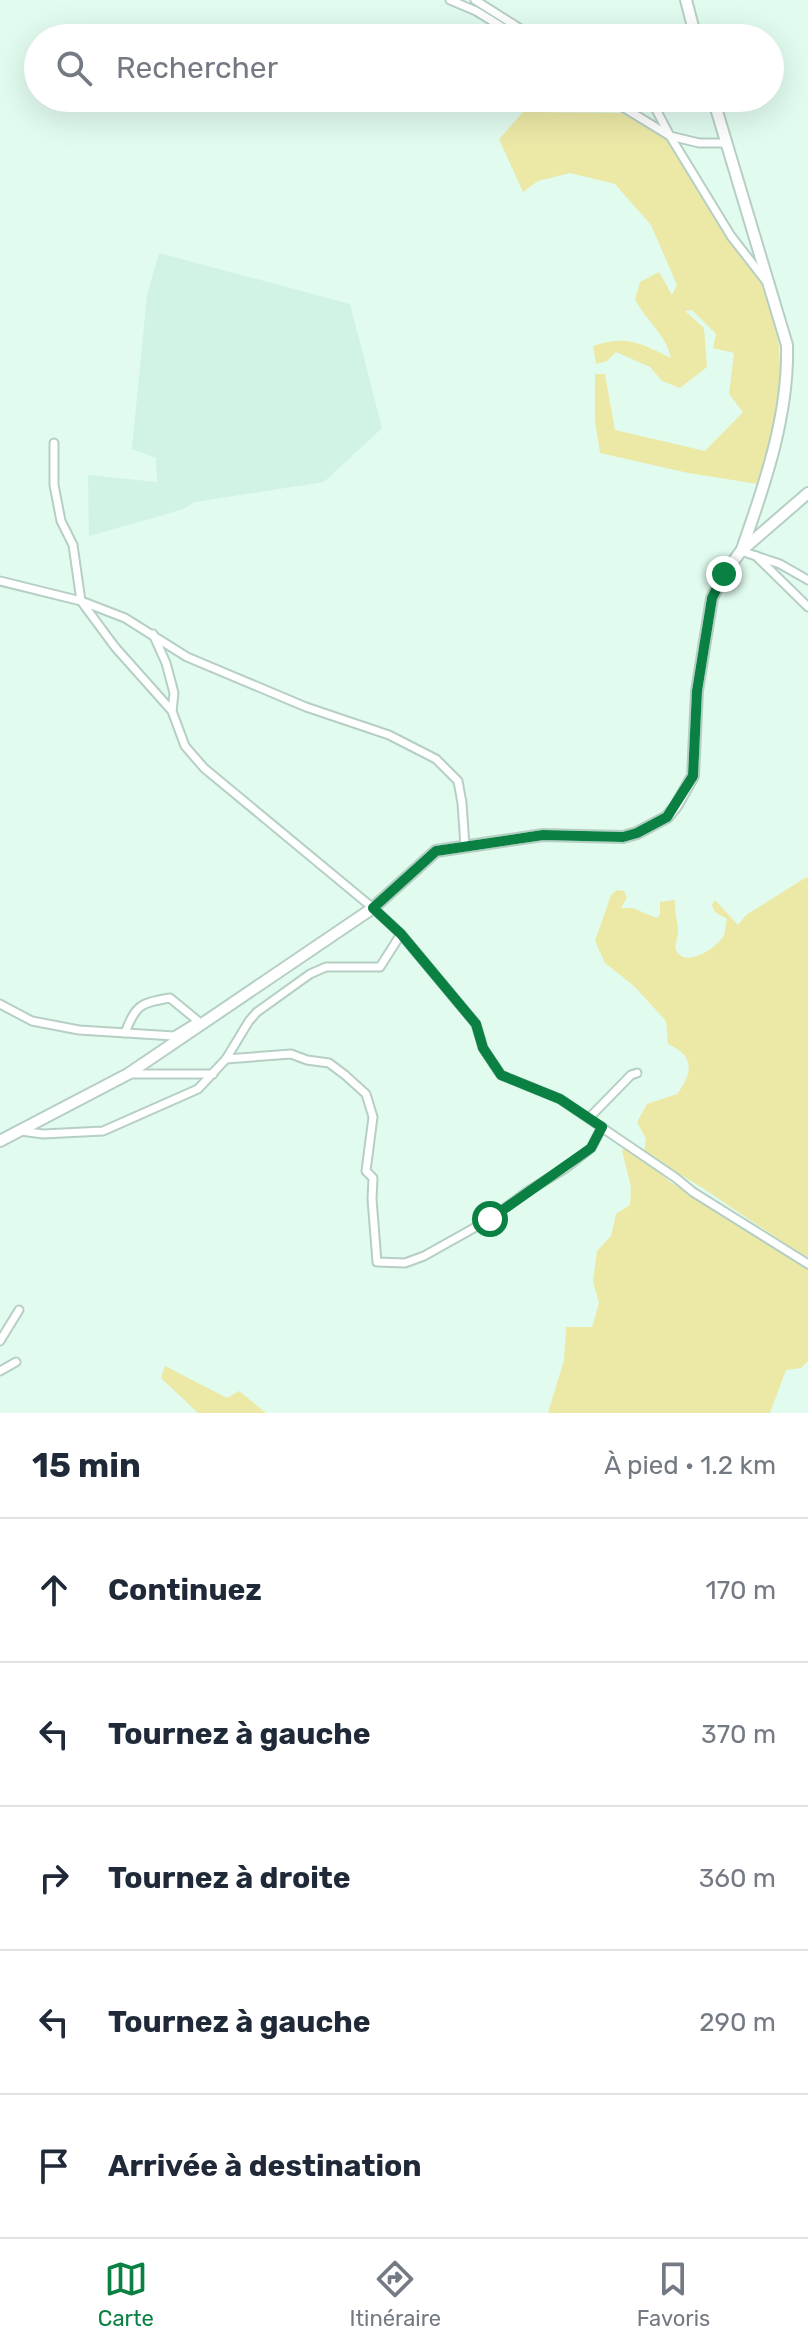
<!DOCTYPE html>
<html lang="fr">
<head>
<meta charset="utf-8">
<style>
  :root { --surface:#fff; --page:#f6f6f7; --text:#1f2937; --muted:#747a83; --line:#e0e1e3; --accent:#0b8043 }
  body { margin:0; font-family:Rubik,sans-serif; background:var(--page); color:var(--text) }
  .stop { position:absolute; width:24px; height:24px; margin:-18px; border:6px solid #0b8043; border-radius:50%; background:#fff }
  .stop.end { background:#0b8043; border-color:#fff; box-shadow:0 2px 8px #0008 }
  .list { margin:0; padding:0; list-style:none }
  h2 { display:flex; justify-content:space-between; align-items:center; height:104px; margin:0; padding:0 32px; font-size:34px }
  h2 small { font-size:26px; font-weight:400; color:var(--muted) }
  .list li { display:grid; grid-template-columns:52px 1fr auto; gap:24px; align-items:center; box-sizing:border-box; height:144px; padding:0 32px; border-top:2px solid var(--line) }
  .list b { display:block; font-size:30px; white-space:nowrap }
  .list em { font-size:26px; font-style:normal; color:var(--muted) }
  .icon { flex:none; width:44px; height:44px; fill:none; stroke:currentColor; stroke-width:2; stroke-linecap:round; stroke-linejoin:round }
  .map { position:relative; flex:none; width:808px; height:1413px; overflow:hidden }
  .search { position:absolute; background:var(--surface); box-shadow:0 8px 32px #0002; left:24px; right:24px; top:24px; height:88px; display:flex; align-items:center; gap:20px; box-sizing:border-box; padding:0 28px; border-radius:44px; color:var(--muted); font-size:30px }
  .sheet { height:824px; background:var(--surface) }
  nav { display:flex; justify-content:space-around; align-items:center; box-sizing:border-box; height:112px; border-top:2px solid var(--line); background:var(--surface); font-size:22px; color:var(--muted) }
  nav a { display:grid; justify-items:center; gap:4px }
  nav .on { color:var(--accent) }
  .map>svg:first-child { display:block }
</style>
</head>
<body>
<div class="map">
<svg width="808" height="1413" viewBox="0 0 808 1413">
  <rect width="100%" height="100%" fill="#e1fbef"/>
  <path fill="#d0f3e3" d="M159 253 350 304 382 428 324 482 195 502 181 510 89 536 88 475 157 482 156 458 132 449 147 295Z"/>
  <g fill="#ece9a7">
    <path d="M523 112 621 113 671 139 744 262 768 290 779 345 781 396 764 485 688 473 600 453 595 422V374H605L615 430 705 451 743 412 729 394 734 353 713 348 716 334 692 310 685 311 704 328 707 367 680 388 662 381 650 367 616 352 607 361 596 364 593 346C627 334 642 344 671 358 665 332 647 323 635 299L640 282 659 272 672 295 677 285 651 225 615 184 570 173 538 181 523 192 499 139Z"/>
    <path d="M805 878H808V1259L701 1187 644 1153 646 1139 637 1122 647 1104 677 1094C693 1073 695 1056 668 1044L666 1021 634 986 605 963 595 941 611 895 617 890 624 891 627 898 621 908H633L656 918 660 915V902L675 900C674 912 678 921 678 931 678 938 674 944 676 950 685 969 716 948 723 937 726 932 725 925 727 919L715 912 712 905 715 900 738 925 746 915Z"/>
    <path d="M628 1145 669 1181 808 1269V1361L801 1368 786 1370 770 1413H548L564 1360 566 1327H592L599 1303 593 1282 597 1251 611 1236 616 1214 630 1205 631 1187 622 1151Z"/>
    <path d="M165 1366 227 1398 239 1391 266 1413H198L161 1378Z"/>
  </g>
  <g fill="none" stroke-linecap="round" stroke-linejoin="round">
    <defs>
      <g id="street">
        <path d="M450 0 476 11 520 38"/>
        <path d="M475 0 535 38"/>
        <path d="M608 98 670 136 731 236 766 281"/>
        <path d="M650 98 670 136 699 143H725"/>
        <path d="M54 443V485L61 521 73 545 81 601 125 618 187 657 306 707 389 735 436 759 458 781 462 803 465 846"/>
        <path d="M741 551 780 564 808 580"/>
        <path d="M756 556 808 607"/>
        <path d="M0 581 81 601 115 647 172 711 185 746 204 768 373 908 401 934 476 1024 483 1048 501 1075 560 1099 676 1178 693 1192 808 1264"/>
        <path d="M153 634 166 663 174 693 172 711"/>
        <path d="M0 1004 32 1021 79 1030 174 1036 197 1022"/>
        <path d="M125 1033C136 1004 141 1003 170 998L198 1021"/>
        <path d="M226 1059 291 1054 307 1060 329 1063 345 1075 366 1094 373 1117 366 1171 373 1178 372 1199 377 1262 405 1263 424 1256 490 1219 528 1191 566 1168 591 1148 602 1127"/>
        <path d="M128 1074H213"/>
        <path d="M589 1118 631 1075 637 1073"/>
        <path d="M21 1131 43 1134 103 1131 198 1089 226 1059 249 1021 257 1012 310 974 326 967H380L401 934"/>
        <path d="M0 1341 19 1310"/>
        <path d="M0 1371 16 1362"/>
      </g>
      <g id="secondary">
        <path d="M686 0 696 38"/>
        <path d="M713 98 787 345C789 414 765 484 742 549"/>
        <path d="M0 1141 128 1074 373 908 436 851 543 835 623 837 637 833 667 817 676 806 693 776 697 691 712 598 724 574 741 551 808 493"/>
      </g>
    </defs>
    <use href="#street" stroke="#b6cfc4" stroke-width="11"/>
    <use href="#secondary" stroke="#b6cfc4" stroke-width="14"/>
    <use href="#street" stroke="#fff" stroke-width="7"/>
    <use href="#secondary" stroke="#fff" stroke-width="10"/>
  </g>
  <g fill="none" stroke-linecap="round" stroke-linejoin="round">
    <path stroke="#0b8043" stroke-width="10" d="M490 1219 591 1148 602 1127 560 1099 501 1075 483 1048 476 1024 401 934 373 908 436 851 543 835 623 837 637 833 667 817 693 776 697 691 712 598 724 574"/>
  </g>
</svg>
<div class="stop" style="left:490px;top:1219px"></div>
<div class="stop end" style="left:724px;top:574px"></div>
<div class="search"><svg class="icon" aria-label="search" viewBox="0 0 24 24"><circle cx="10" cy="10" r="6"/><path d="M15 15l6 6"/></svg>Rechercher</div>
</div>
<section class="sheet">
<h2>15 min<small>À pied · 1.2 km</small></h2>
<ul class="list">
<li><svg class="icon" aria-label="ahead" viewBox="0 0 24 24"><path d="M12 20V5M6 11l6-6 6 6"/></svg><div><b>Continuez</b></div><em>170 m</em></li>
<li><svg class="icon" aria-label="left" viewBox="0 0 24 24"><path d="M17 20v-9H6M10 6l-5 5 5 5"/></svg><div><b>Tournez à gauche</b></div><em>370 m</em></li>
<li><svg class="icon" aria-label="right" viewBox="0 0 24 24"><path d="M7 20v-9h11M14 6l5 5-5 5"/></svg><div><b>Tournez à droite</b></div><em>360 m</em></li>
<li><svg class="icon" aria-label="left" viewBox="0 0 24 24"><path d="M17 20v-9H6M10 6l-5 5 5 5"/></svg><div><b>Tournez à gauche</b></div><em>290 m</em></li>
<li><svg class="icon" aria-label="arrive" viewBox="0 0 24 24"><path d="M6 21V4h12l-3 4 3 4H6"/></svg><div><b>Arrivée à destination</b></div></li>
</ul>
</section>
<nav>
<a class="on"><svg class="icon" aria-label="map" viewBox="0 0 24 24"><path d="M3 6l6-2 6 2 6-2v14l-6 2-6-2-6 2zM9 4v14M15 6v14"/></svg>Carte</a>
<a><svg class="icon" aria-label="directions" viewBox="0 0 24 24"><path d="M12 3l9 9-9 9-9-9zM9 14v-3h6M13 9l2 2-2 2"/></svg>Itinéraire</a>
<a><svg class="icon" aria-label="saved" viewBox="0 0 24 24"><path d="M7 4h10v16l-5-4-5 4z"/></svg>Favoris</a>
</nav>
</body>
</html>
